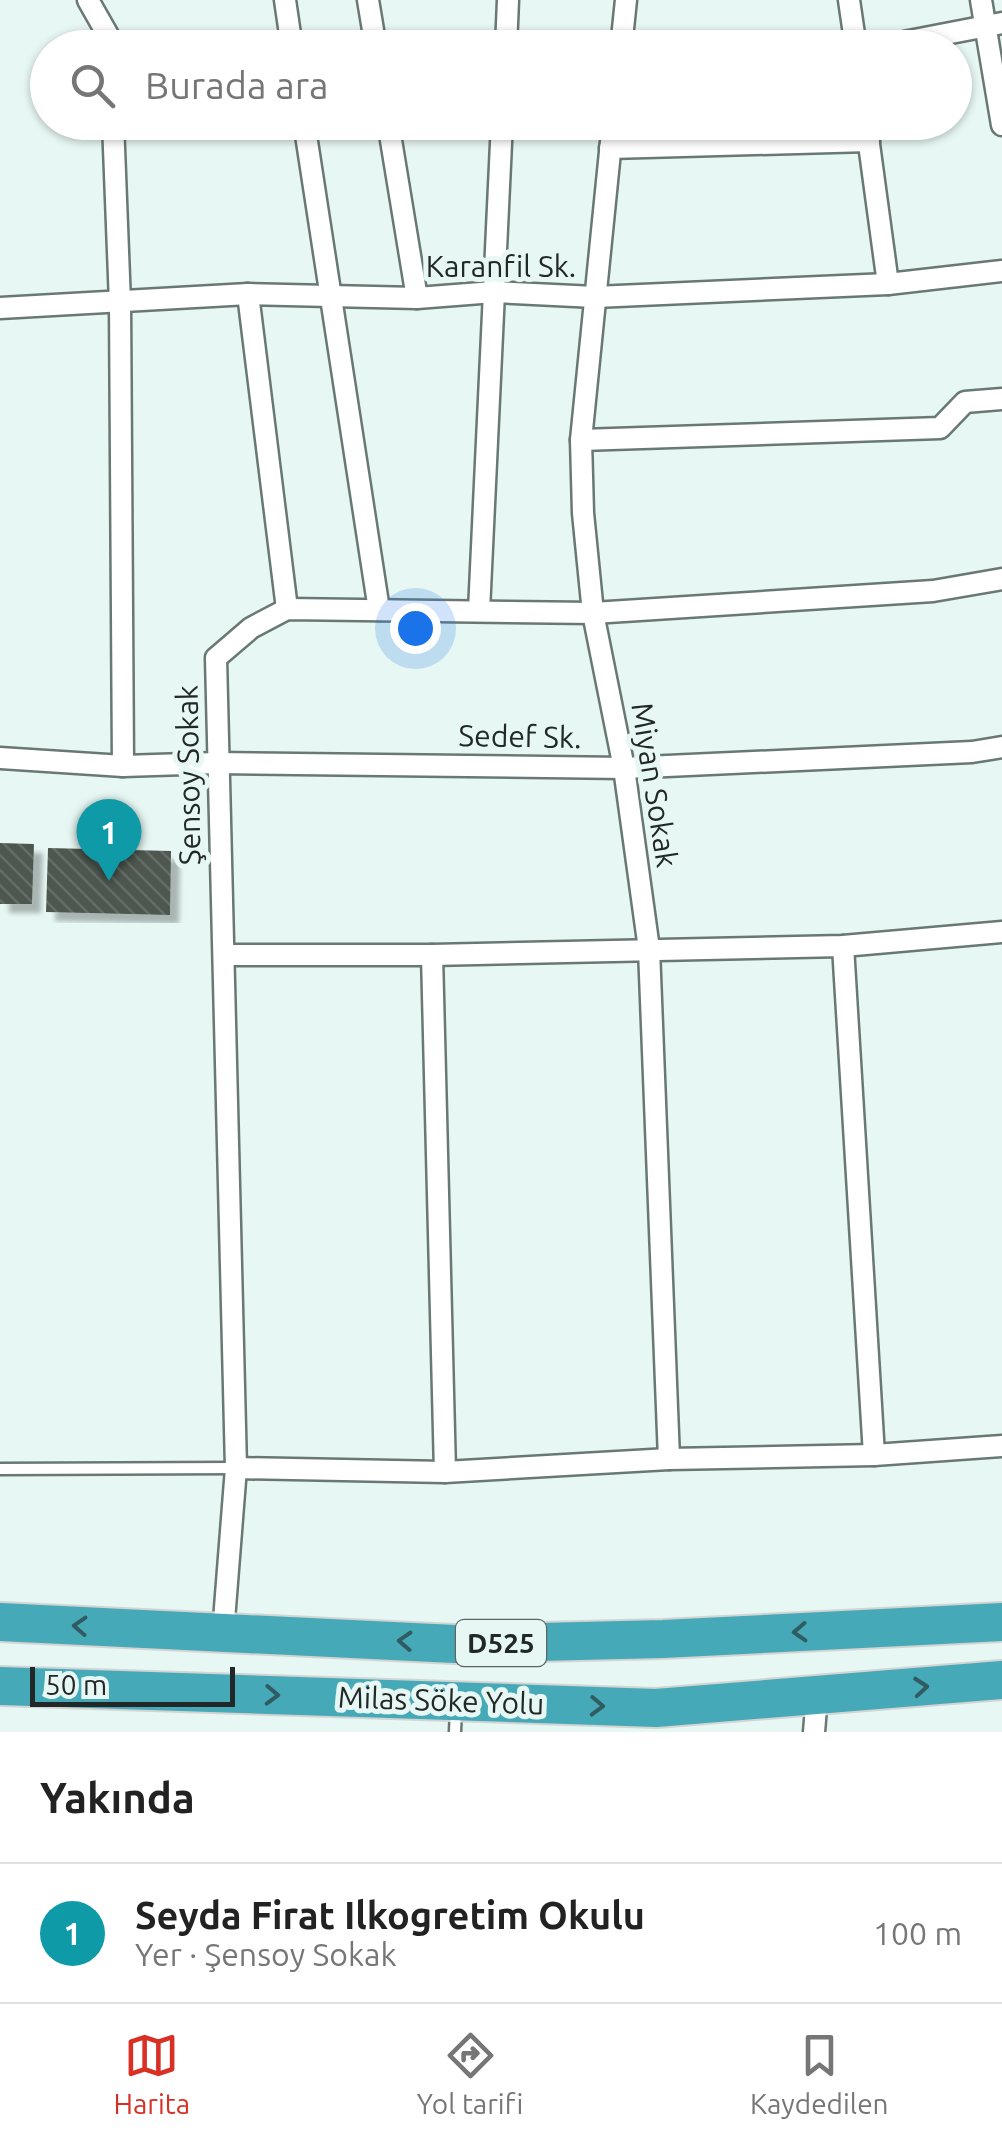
<!DOCTYPE html>
<html lang="tr">
<head>
<meta charset="utf-8">
<style>
  :root { --surface:#fff; --page:#f6f6f6; --text:#222; --muted:#767676; --line:#e0e0e0; --accent:#d93025 }
  body { margin:0; font-family:Ubuntu,sans-serif; background:var(--page); color:var(--text) }
  .scale { position:absolute; left:30px; bottom:25px; width:205px; box-sizing:border-box; padding-left:10px; border:5px solid #222827; border-top:0; font-size:28px; line-height:35px; white-space:nowrap; color:#222827; -webkit-text-stroke:8px #e7f7f3; paint-order:stroke }
  .you { position:absolute; left:415px; top:628px; width:35px; height:35px; margin:-25px; border:8px solid #fff; border-radius:50%; background:#1a73e8; box-shadow:0 0 0 15px #1a73e833 }
  .badge { display:grid; place-items:center; width:65px; height:65px; border-radius:50%; background:var(--accent); color:#fff; font-size:32px; font-weight:700 }
  .pin { position:absolute; translate:-50% -82px; filter:drop-shadow(0 2px 5px #0008) }
  .pin::after { content:''; position:absolute; top:52px; width:35px; height:30px; background:inherit; clip-path:polygon(0 0,100% 0,50% 100%) }
  .list { margin:0; padding:0; list-style:none }
  h2 { display:flex; justify-content:space-between; align-items:center; height:130px; margin:0; padding:0 40px; font-size:42px }
  h2 small { font-size:32px; font-weight:400; color:var(--muted) }
  .list li { display:grid; grid-template-columns:65px 1fr auto; gap:30px; align-items:center; box-sizing:border-box; height:140px; padding:0 40px; border-top:2px solid var(--line) }
  .list b { display:block; font-size:38px; white-space:nowrap }
  .list p { margin:0; font-size:32px; white-space:nowrap; color:var(--muted) }
  .list em { font-size:32px; font-style:normal; color:var(--muted) }
  .icon { flex:none; width:55px; height:55px; fill:none; stroke:currentColor; stroke-width:2; stroke-linecap:round; stroke-linejoin:round }
  .map { position:relative; flex:none; width:1002px; height:1732px; overflow:hidden }
  .search { position:absolute; background:var(--surface); box-shadow:0 2px 8px #0004; left:30px; right:30px; top:30px; height:110px; display:flex; align-items:center; gap:25px; box-sizing:border-box; padding:0 35px; border-radius:55px; color:var(--muted); font-size:38px }
  .sheet { height:270px; background:var(--surface) }
  nav { display:flex; justify-content:space-around; align-items:center; box-sizing:border-box; height:140px; border-top:2px solid var(--line); background:var(--surface); font-size:28px; color:var(--muted) }
  nav a { display:grid; justify-items:center; gap:5px }
  nav .on { color:var(--accent) }
  .map>svg:first-child { display:block }
</style>
</head>
<body>
<div class="map">
<svg width="1002" height="1732" viewBox="0 0 1002 1732">
  <defs>
    <pattern id="building-back-hatch" width="6" height="6" patternUnits="userSpaceOnUse" patternTransform="scale(2.5)"><rect width="6" height="6" fill="#4e574f"/><path d="M-1 5l2 2M0 0l6 6M5-1l2 2" fill="none" stroke="#646c65"/></pattern>
    <filter id="shadow"><feDropShadow dx="9" dy="9" stdDeviation="2.5" flood-color="#0004"/></filter>
  </defs>
  <rect width="100%" height="100%" fill="#e7f7f3"/>
  <g fill="url(#building-back-hatch)" filter="url(#shadow)">
    <path d="M0 843 34 844 32 904H0Z"/>
    <path d="M48 848 171 851 170 915 46 912Z"/>
  </g>
  <g fill="none" stroke-linecap="round" stroke-linejoin="round">
    <defs>
      <g id="lane">
        <path d="M0 1469 236 1468"/>
        <path d="M455 1732 456 1708"/>
      </g>
      <g id="street">
        <path d="M88 0 109 37 110 48"/>
        <path d="M285 0 292 48"/>
        <path d="M368 0 376 48"/>
        <path d="M849 0 856 48"/>
        <path d="M981 0 1002 125"/>
        <path d="M506 48 508 0"/>
        <path d="M621 48 626 0"/>
        <path d="M873 48 1002 23"/>
        <path d="M113 122 120 303 123 766"/>
        <path d="M304 122 379 610"/>
        <path d="M388 122 417 298"/>
        <path d="M613 122 581 440 583 513 593 613 624 768 649 949 669 1459"/>
        <path d="M866 122 888 284"/>
        <path d="M610 148 869 141"/>
        <path d="M248 294 287 609"/>
        <path d="M0 308 248 294 417 298 494 292 595 297 888 284 1002 271"/>
        <path d="M581 440 940 428 965 402 1002 399"/>
        <path d="M479 611 502 122"/>
        <path d="M0 758 123 766 217 763 624 768 972 752 1002 747"/>
        <path d="M843 946 874 1455"/>
        <path d="M224 955H432L843 946 1002 932"/>
        <path d="M432 955 445 1472"/>
        <path d="M236 1468 445 1472 669 1459 874 1455 1002 1446"/>
        <path d="M223 1633 236 1468 216 658 251 628 287 609 593 613 933 591 1002 579"/>
        <path d="M814 1732 817 1696"/>
      </g>
      <g id="highway">
        <path d="M0 1622 454 1644 663 1639 1002 1622"/>
        <path d="M0 1686 656 1708 1002 1680"/>
      </g>
    </defs>
    <use href="#lane" stroke="#6a7874" stroke-width="15"/>
    <use href="#street" stroke="#6a7874" stroke-width="25"/>
    <use href="#highway" stroke="#d3d4d4" stroke-width="42"/>
    <use href="#lane" stroke="#fff" stroke-width="10"/>
    <use href="#street" stroke="#fff" stroke-width="20"/>
    <use href="#highway" stroke="#46a9b7" stroke-width="38"/>
  </g>
  <defs><path id="oneway-chevron" d="M-2-3.5L2.5 0L-2 3.5" fill="none" stroke-width="1.6" stroke-linecap="round" stroke-linejoin="round" transform="scale(2.5)"/></defs>
  <g stroke="#305c61">
    <use href="#oneway-chevron" transform="translate(80 1626) rotate(-177)"/>
    <use href="#oneway-chevron" transform="translate(800 1632) rotate(177)"/>
    <use href="#oneway-chevron" transform="translate(405 1641) rotate(-177)"/>
    <use href="#oneway-chevron" transform="translate(921 1687) rotate(-5)"/>
    <use href="#oneway-chevron" transform="translate(272 1695) rotate(2)"/>
    <use href="#oneway-chevron" transform="translate(597 1706) rotate(2)"/>
  </g>
  <g text-anchor="middle" stroke-width="10" stroke-linejoin="round" paint-order="stroke">
    <rect fill="#e7f7f3" stroke="#5d6664" stroke-width="2.5" x="456" y="1620" width="90" height="46" rx="8"/>
    <g font-size="28" font-weight="bold" fill="#222827">
      <text x="501" y="1653">D525</text>
    </g>
    <g font-size="30" fill="#222827" stroke="#e7f7f3">
      <text x="501" y="277">Karanfil Sk.</text>
      <text transform="translate(520 737) rotate(1)" y="10">Sedef Sk.</text>
      <text transform="translate(189 775) rotate(-91)" y="10">Şensoy Sokak</text>
      <text transform="translate(654 785) rotate(81)" y="10">Miyan Sokak</text>
      <text transform="translate(441 1701) rotate(2)" y="10">Milas Söke Yolu</text>
    </g>
  </g>
</svg>
<div class="scale">50 m</div>
<div class="you"></div>
<div class="pin badge" style="left:109px;top:881px;background:#0f9aa8">1</div>
<div class="search"><svg class="icon" aria-label="search" viewBox="0 0 24 24"><circle cx="10" cy="10" r="6"/><path d="M15 15l6 6"/></svg>Burada ara</div>
</div>
<section class="sheet">
<h2>Yakında<small></small></h2>
<ul class="list">
<li><span class="badge" style="background:#0f9aa8">1</span><div><b>Seyda Firat Ilkogretim Okulu</b><p>Yer · Şensoy Sokak</p></div><em>100 m</em></li>
</ul>
</section>
<nav>
<a class="on"><svg class="icon" aria-label="map" viewBox="0 0 24 24"><path d="M3 6l6-2 6 2 6-2v14l-6 2-6-2-6 2zM9 4v14M15 6v14"/></svg>Harita</a>
<a><svg class="icon" aria-label="directions" viewBox="0 0 24 24"><path d="M12 3l9 9-9 9-9-9zM9 14v-3h6M13 9l2 2-2 2"/></svg>Yol tarifi</a>
<a><svg class="icon" aria-label="saved" viewBox="0 0 24 24"><path d="M7 4h10v16l-5-4-5 4z"/></svg>Kaydedilen</a>
</nav>
</body>
</html>
